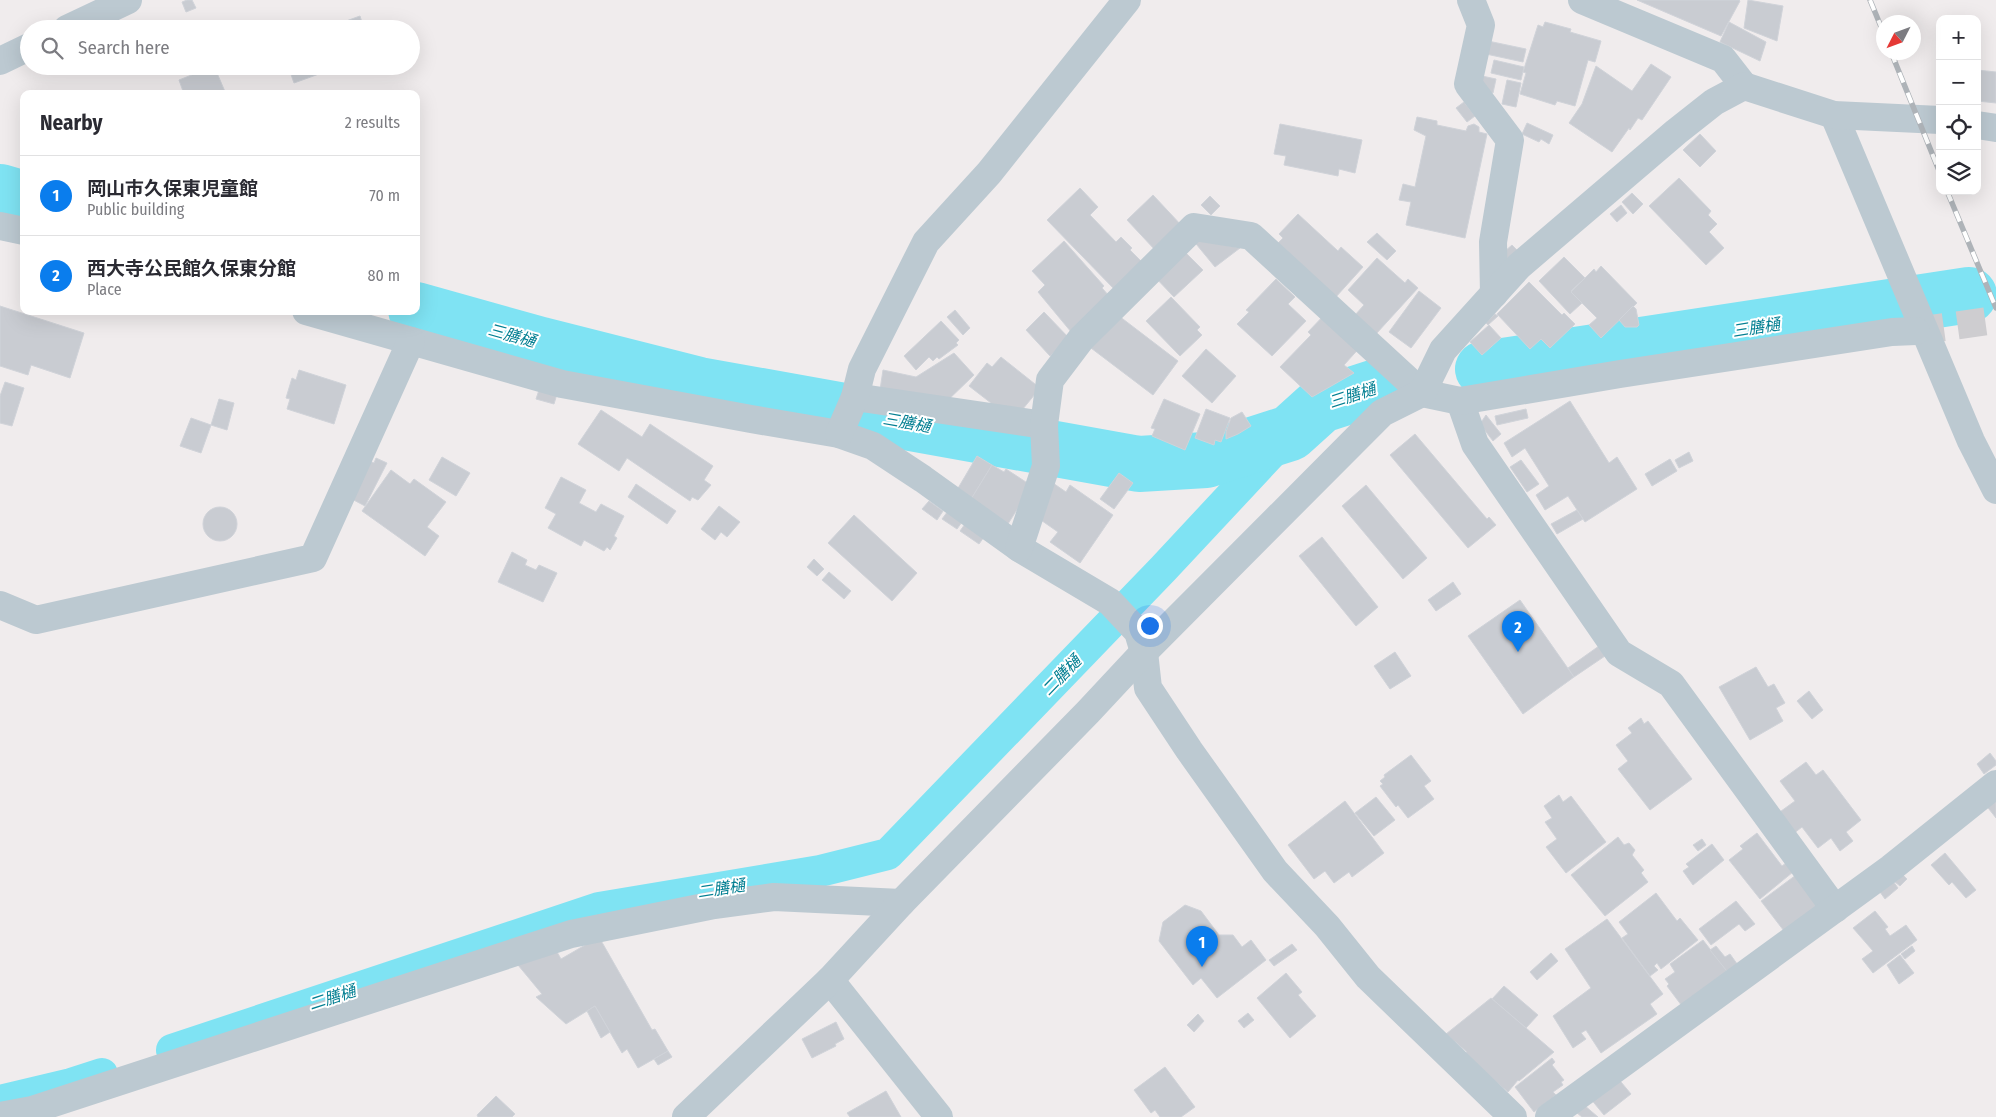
<!DOCTYPE html>
<html lang="en">
<head>
<meta charset="utf-8">
<style>
  :root { --surface:#fff; --page:#f2f2f3; --text:#2b2b33; --muted:#7c7c81; --line:#e1e1e2; --accent:#0a7ded }
  body { margin:0; font-family:"Fira Sans Condensed","Noto Sans JP",sans-serif; background:var(--page); color:var(--text) }
  .controls { position:absolute; right:15px; top:15px; display:grid; overflow:hidden; border-radius:10px; box-shadow:0 5px 20px #0002 }
  .controls button { width:45px; height:45px; display:grid; place-items:center; padding:0; border:0; border-bottom:1px solid var(--line); background:var(--surface); color:var(--text); font:25px sans-serif }
  .compass { position:absolute; left:1876px; top:15px; width:45px; height:45px; border-radius:50%; background:var(--surface); box-shadow:0 5px 20px #0002; rotate:228deg }
  .you { position:absolute; left:1149px; top:625px; width:18px; height:18px; margin:-12px; border:4px solid #fff; border-radius:50%; background:#1a73e8; box-shadow:0 0 0 8px #1a73e833 }
  .badge { display:grid; place-items:center; width:32px; height:32px; border-radius:50%; background:var(--accent); color:#fff; font-size:16px; font-weight:700 }
  .pin { position:absolute; translate:-50% -41px; filter:drop-shadow(0 1px 2px #0008) }
  .pin::after { content:''; position:absolute; top:26px; width:18px; height:15px; background:inherit; clip-path:polygon(0 0,100% 0,50% 100%) }
  .list { margin:0; padding:0; list-style:none }
  h2 { display:flex; justify-content:space-between; align-items:center; height:65px; margin:0; padding:0 20px; font-size:21px }
  h2 small { font-size:16px; font-weight:400; color:var(--muted) }
  .list li { display:grid; grid-template-columns:32px 1fr auto; gap:15px; align-items:center; box-sizing:border-box; height:80px; padding:0 20px; border-top:1px solid var(--line) }
  .list b { display:block; font-size:19px; white-space:nowrap }
  .list p { margin:0; font-size:16px; white-space:nowrap; color:var(--muted) }
  .list em { font-size:16px; font-style:normal; color:var(--muted) }
  .icon { flex:none; width:28px; height:28px; fill:none; stroke:currentColor; stroke-width:2; stroke-linecap:round; stroke-linejoin:round }
  .map { position:relative; flex:none; width:1996px; height:1117px; overflow:hidden }
  .search { position:absolute; background:var(--surface); box-shadow:0 5px 20px #0002; left:20px; top:20px; width:400px; height:55px; display:flex; align-items:center; gap:12px; box-sizing:border-box; padding:0 18px; border-radius:28px; color:var(--muted); font-size:19px }
  .panel { position:absolute; background:var(--surface); box-shadow:0 5px 20px #0002; left:20px; top:90px; width:400px; height:225px; border-radius:10px }
  .map>svg:first-child { display:block }
</style>
</head>
<body>
<div class="map">
<svg width="1996" height="1117" viewBox="0 0 1996 1117">
  <rect width="100%" height="100%" fill="#f0eced"/>
  <g fill="none" stroke-linecap="round" stroke-linejoin="round">
    <g stroke="#7fe3f3" stroke-width="32">
      <path d="M172 1050 599 908 820 871 888 854 1163 569 1290 433"/>
      <path d="M0 1101 71 1084 102 1074"/>
    </g>
    <g stroke="#7fe3f3" stroke-width="56">
      <path d="M0 192 24 199"/>
      <path d="M416 310 541 345 699 385 1139 464 1206 460 1290 433 1321 405 1389 383"/>
      <path d="M1483 369 1969 295"/>
    </g>
  </g>
  <g fill="#c9ccd2" stroke="#d0d3d9">
    <path d="M187 0H192L196 8 186 12 182 2Z"/>
    <path d="M1637 0H1739L1740 1 1721 36Z"/>
    <path d="M1748 0 1783 6 1777 41 1744 28Z"/>
    <path d="M360 16 364 29H324Z"/>
    <path d="M1545 22 1571 29 1570 32 1601 41 1595 62 1588 60 1575 106 1557 101 1555 105 1520 94 1526 73 1523 72 1538 25 1543 27Z"/>
    <path d="M1729 22 1766 42 1760 61 1720 42Z"/>
    <path d="M1488 41 1526 49 1523 62 1486 54Z"/>
    <path d="M1494 60 1524 67 1521 80 1491 73Z"/>
    <path d="M1651 64 1671 77 1642 120 1638 118 1630 130 1629 128 1612 152 1569 123 1582 104 1596 66 1632 91Z"/>
    <path d="M214 66 226 94H184L179 80Z"/>
    <path d="M288 66H341L294 83Z"/>
    <path d="M1977 70 1996 72V103L1977 101Z"/>
    <path d="M1482 76 1496 79 1493 93 1480 89Z"/>
    <path d="M1507 80 1521 83 1516 107 1502 104Z"/>
    <path d="M1464 102 1475 116 1467 122 1456 108Z"/>
    <path d="M1417 117 1437 121V125L1466 131 1468 126 1474 124 1479 127V132L1487 134 1465 238 1406 225 1411 202 1399 200 1403 184 1415 187 1426 136 1414 130Z"/>
    <path d="M1527 123 1553 135 1549 144 1541 139 1539 142 1522 134Z"/>
    <path d="M1280 124 1362 140 1355 173 1339 169 1338 176 1284 165 1286 156 1274 154Z"/>
    <path d="M1700 134 1716 151 1700 167 1683 150Z"/>
    <path d="M1679 178 1711 211 1708 215 1717 224 1709 232 1724 248 1706 265 1649 206Z"/>
    <path d="M1080 188 1098 207 1090 215 1116 242 1121 237 1132 248 1130 250 1143 263 1115 290 1047 220Z"/>
    <path d="M1632 193 1643 204 1633 214 1622 202Z"/>
    <path d="M1153 195 1182 226 1156 251 1127 220Z"/>
    <path d="M1210 196 1220 206 1211 215 1201 205Z"/>
    <path d="M1621 205 1627 213 1617 222 1610 214Z"/>
    <path d="M1298 214 1338 251 1341 247 1363 267 1335 298 1277 244 1283 238 1279 234Z"/>
    <path d="M1377 233 1396 251 1387 260 1367 242Z"/>
    <path d="M1192 239 1240 248 1215 267Z"/>
    <path d="M1064 241 1104 286 1102 288 1110 297 1072 333 1038 292 1045 285 1032 271Z"/>
    <path d="M1512 245 1520 253 1505 267 1497 258Z"/>
    <path d="M1181 248 1203 270 1174 297 1153 275Z"/>
    <path d="M1564 257 1585 278 1571 291 1582 303 1570 314 1539 281Z"/>
    <path d="M1377 258 1405 283 1408 279 1418 288 1376 334 1355 315 1364 305 1348 290Z"/>
    <path d="M1601 266 1637 303 1601 338 1589 325 1597 318 1571 292 1594 269 1596 272Z"/>
    <path d="M1276 279 1295 297 1288 304 1306 321 1272 356 1237 324 1249 312 1246 310Z"/>
    <path d="M1529 282 1562 315 1564 313 1575 324 1550 348 1541 339 1530 349 1497 314Z"/>
    <path d="M1419 291 1441 308 1411 348 1389 332Z"/>
    <path d="M1171 297 1200 327 1197 330 1202 335 1180 356 1146 321Z"/>
    <path d="M0 306 84 333 70 378 31 365 28 375 0 366Z"/>
    <path d="M1633 306 1636 309 1639 325 1637 327H1625L1619 320Z"/>
    <path d="M955 310 970 328 963 335 947 317Z"/>
    <path d="M1328 311 1363 344 1344 365 1354 373 1312 397 1280 367 1311 335 1308 332Z"/>
    <path d="M1044 312 1069 338 1050 356 1026 330Z"/>
    <path d="M1495 314 1498 316 1488 325 1486 323Z"/>
    <path d="M1119 316 1178 361 1153 395 1087 345Z"/>
    <path d="M941 321 959 340 956 343 958 345 939 359 937 357 933 361 929 357 916 370 904 356Z"/>
    <path d="M1489 325 1501 338 1482 355 1470 342Z"/>
    <path d="M1206 349 1236 376 1212 403 1182 376Z"/>
    <path d="M954 353 974 375 945 403 880 390 883 370 916 377Z"/>
    <path d="M1001 357 1040 388 1018 415 987 408 991 403 969 386 987 363 992 367Z"/>
    <path d="M299 370 346 385 334 424 287 409 290 399 286 398 292 378 296 380Z"/>
    <path d="M5 382 24 388 12 426 0 423V396Z"/>
    <path d="M539 390 557 394 554 404 536 399Z"/>
    <path d="M219 399 234 403 227 430 211 425Z"/>
    <path d="M1164 399 1200 414 1185 450 1152 436 1155 429 1151 428Z"/>
    <path d="M1570 401 1609 463 1617 457 1637 489 1585 522 1568 496 1545 510 1536 495 1549 486 1525 448 1512 457 1504 443Z"/>
    <path d="M1206 409 1230 418 1221 442 1215 440 1214 445 1195 438Z"/>
    <path d="M1526 409 1528 418 1497 425 1495 416Z"/>
    <path d="M601 410 642 437 650 424 713 466 704 480 711 485 698 500 692 497 690 501 627 458 619 471 578 444Z"/>
    <path d="M1242 412 1251 426 1238 434 1226 439V432L1231 418Z"/>
    <path d="M1486 415 1501 434 1493 441 1480 424Z"/>
    <path d="M191 418 211 425 201 453 180 446Z"/>
    <path d="M1415 434 1487 519 1489 517 1496 525 1468 548 1390 455Z"/>
    <path d="M1689 452 1693 461 1679 468 1675 460Z"/>
    <path d="M977 456 992 465 968 504 954 495Z"/>
    <path d="M442 457 470 473 456 496 429 480Z"/>
    <path d="M376 458 387 463 365 506 348 497 367 460 374 463Z"/>
    <path d="M1670 459 1677 471 1652 486 1645 474Z"/>
    <path d="M1521 460 1539 484 1527 492 1510 467Z"/>
    <path d="M992 465 1004 472 1006 469 1032 486 1006 527 968 504Z"/>
    <path d="M391 470 410 484 414 479 446 502 427 527 439 536 425 556 362 511Z"/>
    <path d="M1119 473 1133 483 1114 509 1100 499Z"/>
    <path d="M561 477 586 490 579 503 596 512 601 504 624 516 614 536 617 538 610 550 607 547 604 551 584 540 581 546 548 528 556 514 545 508Z"/>
    <path d="M1050 481 1066 492 1070 485 1113 515 1080 563 1050 542 1058 532 1028 511Z"/>
    <path d="M636 484 676 511 667 524 628 497Z"/>
    <path d="M1366 485 1427 558 1403 579 1342 506Z"/>
    <path d="M929 501 943 511 937 520 922 509Z"/>
    <path d="M719 506 740 522 727 537 721 532 715 540 701 529Z"/>
    <circle cx="220" cy="524" r="17"/>
    <path d="M1577 510 1583 519 1557 534 1551 524Z"/>
    <path d="M948 511 962 522 957 529 942 519Z"/>
    <path d="M854 515 917 573 892 601 828 543Z"/>
    <path d="M965 524 984 537 979 544 960 531Z"/>
    <path d="M1322 537 1378 607 1356 626 1299 556Z"/>
    <path d="M512 552 527 560 525 565 536 570 539 565 557 573 543 602 498 582Z"/>
    <path d="M814 559 824 569 817 576 807 567Z"/>
    <path d="M829 572 851 591 844 599 822 580Z"/>
    <path d="M1453 582 1461 594 1436 611 1428 600Z"/>
    <path d="M1520 600 1574 677 1523 714 1468 636Z"/>
    <path d="M1599 646 1605 656 1574 677 1568 668Z"/>
    <path d="M1395 652 1411 676 1390 689 1374 666Z"/>
    <path d="M1756 667 1768 687 1774 684 1785 703 1776 708 1783 721 1750 740 1719 687Z"/>
    <path d="M1809 691 1823 710 1812 719 1797 701Z"/>
    <path d="M1641 718 1644 724 1648 721 1692 779 1650 810 1618 769 1628 761 1616 745 1632 733 1628 728Z"/>
    <path d="M1990 753 1996 761V765L1984 774 1977 764Z"/>
    <path d="M1411 755 1431 781 1424 786 1434 799 1408 818 1398 805 1396 807 1380 786 1383 784 1380 781 1385 777 1384 775Z"/>
    <path d="M1806 762 1816 775 1823 770 1861 820 1846 832 1853 841 1840 851 1831 838 1818 848 1802 827 1793 834 1777 814 1795 801 1780 781Z"/>
    <path d="M1559 795 1563 802 1571 796 1606 842 1566 873 1546 847 1557 839 1545 822 1552 818 1544 806Z"/>
    <path d="M1996 795V818L1985 804Z"/>
    <path d="M1376 797 1395 820 1374 836 1355 813Z"/>
    <path d="M1345 801 1384 853 1352 877 1349 872 1334 883 1325 871 1314 879 1288 845Z"/>
    <path d="M1757 833 1782 866 1786 863 1793 872 1760 899 1729 860 1743 849 1740 846Z"/>
    <path d="M1618 837 1624 845 1629 843 1635 850 1632 855 1644 870 1641 873 1648 882 1605 916 1571 875Z"/>
    <path d="M1702 839 1706 845 1698 851 1693 845Z"/>
    <path d="M1712 844 1724 860 1693 885 1683 871 1689 867 1686 864Z"/>
    <path d="M1945 853 1976 890 1966 898 1952 882 1949 885 1931 865Z"/>
    <path d="M1796 875 1819 906 1784 931 1761 901Z"/>
    <path d="M1903 875 1907 879 1900 886 1895 882Z"/>
    <path d="M1893 881 1898 888 1885 899 1880 892Z"/>
    <path d="M1656 893 1677 921 1680 918 1698 940 1661 969 1657 963 1654 966 1658 970 1650 976 1622 938 1628 934 1619 922Z"/>
    <path d="M1736 901 1755 924 1745 931 1739 924 1711 945 1699 929Z"/>
    <path d="M1185 905 1201 911 1219 935H1233L1242 947 1251 940 1266 960 1217 998 1201 978 1193 985 1159 941 1163 922Z"/>
    <path d="M1875 911 1888 927 1885 929 1890 936 1906 925 1917 940 1873 973 1862 959 1873 951 1853 928Z"/>
    <path d="M1607 919 1663 994 1650 1004 1657 1014 1601 1053 1586 1030 1581 1033 1586 1039 1573 1048 1553 1016 1591 988 1565 949Z"/>
    <path d="M599 937 652 1030 655 1029 668 1051 638 1068 627 1049 622 1053 595 1006 566 1024 536 997 542 994 518 965 557 952 561 959Z"/>
    <path d="M1703 940 1730 975 1685 1010 1667 986 1669 984 1665 979 1675 972 1670 964Z"/>
    <path d="M1292 944 1297 950 1274 966 1269 960Z"/>
    <path d="M1716 946 1725 957 1730 954 1740 968 1730 975 1710 950Z"/>
    <path d="M1912 946 1915 951 1905 959 1901 954Z"/>
    <path d="M1551 953 1558 961 1537 980 1530 972Z"/>
    <path d="M1900 955 1914 973 1899 984 1887 965Z"/>
    <path d="M1286 973 1302 992 1298 995 1316 1016 1290 1038 1257 998Z"/>
    <path d="M1504 986 1538 1015 1526 1028 1492 999Z"/>
    <path d="M1491 998 1554 1052 1519 1081 1518 1080 1508 1092 1464 1055 1467 1052 1446 1034Z"/>
    <path d="M595 1006 610 1032 601 1038 587 1011Z"/>
    <path d="M1248 1013 1254 1020 1244 1028 1238 1021Z"/>
    <path d="M1198 1014 1204 1021 1194 1032 1187 1025Z"/>
    <path d="M836 1022 844 1039 835 1044 836 1046 812 1058 802 1039Z"/>
    <path d="M668 1051 672 1057 658 1065 654 1059Z"/>
    <path d="M1552 1058 1555 1062 1552 1065 1564 1080 1561 1082 1563 1085 1553 1092 1556 1095 1534 1112 1515 1087Z"/>
    <path d="M1165 1067 1195 1107 1181 1117H1160L1155 1110 1151 1113 1134 1090Z"/>
    <path d="M1616 1076 1631 1094 1604 1115 1590 1098Z"/>
    <path d="M886 1091 901 1117H850L847 1113Z"/>
    <path d="M496 1096 515 1114 512 1117H478L477 1115Z"/>
    <path d="M1584 1105 1598 1117H1582L1577 1113Z"/>
  </g>
  <g fill="none" stroke-linecap="round" stroke-linejoin="round">
    <path stroke="#cecdd0" stroke-width="28" stroke-dasharray="28 14" stroke-linecap="butt" d="M1916 331 1996 320"/>
    <g stroke="#bcc9d1" stroke-width="28">
      <path d="M1471 0 1481 25 1468 84 1510 140 1493 242 1494 294"/>
      <path d="M1582 0 1723 59 1744 86"/>
      <path d="M1834 115 1971 441 1996 490"/>
      <path d="M1977 125 1996 128"/>
      <path d="M0 226 24 231"/>
      <path d="M306 311 562 384 751 419 839 434 873 446 923 479 1019 548 1110 602 1138 632 1144 652 1148 688 1189 750 1275 871 1327 926 1368 977 1513 1117"/>
      <path d="M855 397 1044 425"/>
      <path d="M1460 401 1475 444 1619 653 1671 684 1835 909"/>
      <path d="M839 434 855 397 862 369 926 242 989 173 1127 0"/>
      <path d="M1019 548 1046 466 1044 425 1050 380 1081 339 1194 227 1251 236 1422 393 1460 401 1620 374 1892 332 1916 331"/>
      <path d="M0 605 36 620 313 558 411 341"/>
      <path d="M830 980 939 1117"/>
      <path d="M0 1116 32 1110 571 934 714 905 774 897 901 903"/>
      <path d="M686 1117 830 980 901 903 1088 712 1144 652 1382 413 1422 393 1443 350 1519 266 1676 132 1714 102 1744 86 1834 115 1940 120"/>
      <path d="M1549 1117 1891 868 1996 784"/>
    </g>
    <g stroke="#bcc9d1" stroke-width="28">
      <path d="M67 29 128 0"/>
      <path d="M0 61 29 47"/>
    </g>
    <defs>
      <g id="rail">
        <path d="M1870 0 1884 34"/>
        <path d="M1891 52 1940 173"/>
        <path d="M1947 191 1996 308"/>
      </g>
    </defs>
    <use href="#rail" stroke="#aeb3b8" stroke-width="5.5"/>
    <use href="#rail" stroke="#fff" stroke-width="4" stroke-dasharray="11" stroke-linecap="butt"/>
  </g>
  <g text-anchor="middle" stroke-width="4" stroke-linejoin="round" paint-order="stroke">
    <g font-size="16" font-style="italic" fill="#037f92" stroke="#fff">
      <text transform="translate(1756 327) rotate(-9)" y="6">三膳樋</text>
      <text transform="translate(512 335) rotate(15)" y="6">三膳樋</text>
      <text transform="translate(1352 395) rotate(-18)" y="6">三膳樋</text>
      <text transform="translate(907 422) rotate(10)" y="6">三膳樋</text>
      <text transform="translate(1061 675) rotate(-46)" y="6">二膳樋</text>
      <text transform="translate(721 888) rotate(-9)" y="6">二膳樋</text>
      <text transform="translate(332 997) rotate(-18)" y="6">二膳樋</text>
    </g>
  </g>
</svg>
<div class="controls">
<button>+</button>
<button>−</button>
<button><svg class="icon" aria-label="locate" viewBox="0 0 24 24"><circle cx="12" cy="12" r="6"/><path d="M12 2v4M12 18v4M2 12h4M18 12h4"/></svg></button>
<button><svg class="icon" aria-label="layers" viewBox="0 0 24 24"><path d="M12 4l9 5-9 5-9-5zM3 14l9 5 9-5"/></svg></button>
</div>
<svg class="compass" viewBox="-18 -18 36 36"><path d="M0-13l5 13h-10z" fill="#e53935"/><path d="M0 13l5-13h-10z" fill="#7c7c81"/></svg>
<div class="you"></div>
<div class="pin badge" style="left:1202px;top:967px">1</div>
<div class="pin badge" style="left:1518px;top:652px">2</div>
<div class="search"><svg class="icon" aria-label="search" viewBox="0 0 24 24"><circle cx="10" cy="10" r="6"/><path d="M15 15l6 6"/></svg>Search here</div>
<section class="panel">
<h2>Nearby<small>2 results</small></h2>
<ul class="list">
<li><span class="badge">1</span><div><b>岡山市久保東児童館</b><p>Public building</p></div><em>70 m</em></li>
<li><span class="badge">2</span><div><b>西大寺公民館久保東分館</b><p>Place</p></div><em>80 m</em></li>
</ul>
</section>
</div>
</body>
</html>
